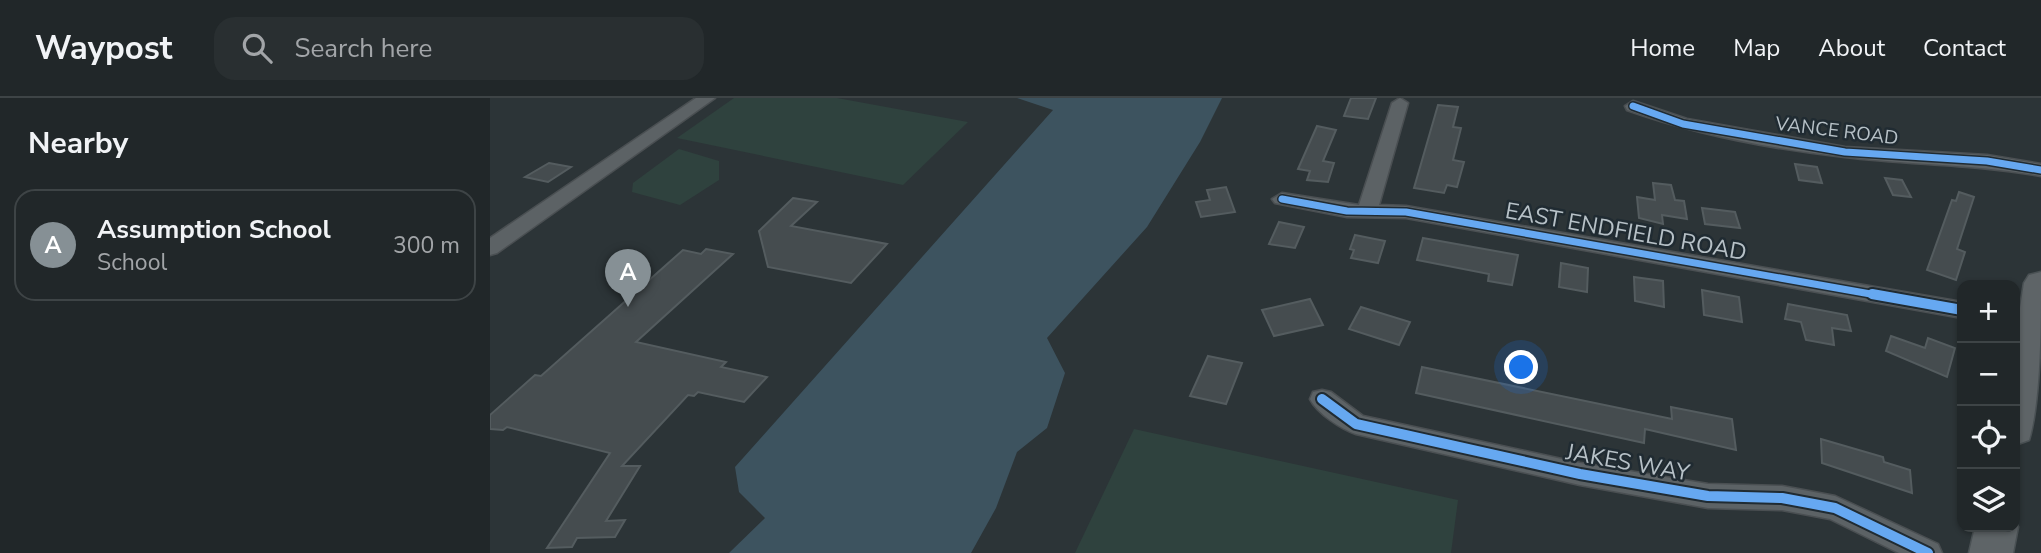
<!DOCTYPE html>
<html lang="en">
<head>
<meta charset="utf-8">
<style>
  :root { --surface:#212729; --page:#292f31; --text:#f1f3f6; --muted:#a2a5a8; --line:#3e4446; --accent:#869095 }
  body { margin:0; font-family:"Nunito Sans",sans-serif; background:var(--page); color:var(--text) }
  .controls { position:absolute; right:21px; bottom:21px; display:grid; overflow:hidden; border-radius:14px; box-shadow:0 2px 5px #0004 }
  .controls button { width:63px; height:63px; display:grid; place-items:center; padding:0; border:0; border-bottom:2px solid var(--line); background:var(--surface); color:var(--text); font:35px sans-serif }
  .you { position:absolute; left:1032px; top:270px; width:24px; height:24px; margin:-18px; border:5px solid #fff; border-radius:50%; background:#1a73e8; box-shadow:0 0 0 10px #1a73e833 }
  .badge { display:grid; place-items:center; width:46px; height:46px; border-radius:50%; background:var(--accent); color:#fff; font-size:23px; font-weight:700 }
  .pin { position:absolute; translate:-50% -58px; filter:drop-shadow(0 2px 4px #0008) }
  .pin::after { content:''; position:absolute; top:37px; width:24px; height:21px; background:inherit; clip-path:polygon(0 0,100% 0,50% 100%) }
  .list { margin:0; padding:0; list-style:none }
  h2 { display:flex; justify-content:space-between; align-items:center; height:91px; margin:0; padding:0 28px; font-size:30px }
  h2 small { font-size:23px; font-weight:400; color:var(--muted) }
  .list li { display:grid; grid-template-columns:46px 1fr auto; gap:21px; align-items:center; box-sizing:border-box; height:112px; margin:0 14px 14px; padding:0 14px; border:2px solid var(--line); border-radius:21px }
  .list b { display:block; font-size:26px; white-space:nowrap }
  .list p { margin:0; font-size:23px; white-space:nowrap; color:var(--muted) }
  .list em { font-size:23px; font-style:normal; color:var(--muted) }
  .icon { flex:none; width:38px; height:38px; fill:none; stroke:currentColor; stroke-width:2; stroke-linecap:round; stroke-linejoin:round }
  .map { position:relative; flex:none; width:1551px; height:455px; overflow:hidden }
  header { display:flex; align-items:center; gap:42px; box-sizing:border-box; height:98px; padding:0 35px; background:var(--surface); border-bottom:2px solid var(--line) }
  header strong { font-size:33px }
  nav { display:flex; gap:38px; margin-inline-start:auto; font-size:24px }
  .search { width:490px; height:63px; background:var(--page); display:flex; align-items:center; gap:18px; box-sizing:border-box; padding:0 24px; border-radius:21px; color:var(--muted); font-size:26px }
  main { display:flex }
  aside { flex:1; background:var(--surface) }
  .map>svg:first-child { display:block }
</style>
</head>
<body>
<header>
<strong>Waypost</strong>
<div class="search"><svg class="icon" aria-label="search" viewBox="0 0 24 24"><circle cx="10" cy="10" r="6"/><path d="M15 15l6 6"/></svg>Search here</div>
<nav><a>Home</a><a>Map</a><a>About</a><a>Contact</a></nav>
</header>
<main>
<aside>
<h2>Nearby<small></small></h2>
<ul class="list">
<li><span class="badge">A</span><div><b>Assumption School</b><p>School</p></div><em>300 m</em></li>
</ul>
</aside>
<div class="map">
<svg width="1551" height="455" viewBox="0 0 1551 455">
  <rect width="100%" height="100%" fill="#2c3437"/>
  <g fill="#2f423e">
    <path d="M244 0H347L478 24 413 87 187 40Z"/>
    <path d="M189 51 229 63V82L190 107 142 94 143 85Z"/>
    <path d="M644 331 968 402 961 455H585Z"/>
  </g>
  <path fill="#3d535f" d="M527 0H732L710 44 657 129 557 240 575 275 557 330 527 354 506 410 481 455H239L275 420 249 394 245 369 563 12Z"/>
  <g fill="#454c4f" stroke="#545c5f" stroke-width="2">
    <path d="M861 0H886L878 21 854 18Z"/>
    <path d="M948 7 968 9 963 29 971 30 963 62 974 64 967 89 957 87 954 95 924 90Z"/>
    <path d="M827 28 846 32 833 63 844 65 838 84 817 82 820 73 808 71Z"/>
    <path d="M59 65 81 69 58 84 35 79Z"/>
    <path d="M1305 66 1327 69 1332 85 1309 82Z"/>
    <path d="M1395 80 1412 82 1421 99 1403 97Z"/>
    <path d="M1163 85 1181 87 1185 102 1194 103 1197 121 1172 117 1173 126 1149 120 1147 99 1165 102Z"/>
    <path d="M736 89 745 114 711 119 706 104 720 102 717 92Z"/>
    <path d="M1469 94 1484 99 1467 151 1475 154 1466 182 1437 172 1462 102 1466 103Z"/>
    <path d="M303 100 327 104 301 128 397 146 361 185 278 169 269 133Z"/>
    <path d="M1212 110 1245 114 1250 130 1215 126Z"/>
    <path d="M789 124 814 129 805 150 779 146Z"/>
    <path d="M865 137 895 143 888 165 861 160 864 152 860 151Z"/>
    <path d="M933 140 1028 157 1022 187 998 183 999 176 927 162Z"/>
    <path d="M216 151 243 156 146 244 236 264 231 269 277 279 254 304 208 294 204 298 198 297 132 368H150L116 423 135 422 125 439 87 440 82 449 57 450 120 355 17 329 13 332 0 331V317L45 277 51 278 193 152 211 156Z"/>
    <path d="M1071 165 1098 170 1097 194 1069 189Z"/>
    <path d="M1144 179 1173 183 1174 209 1145 203Z"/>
    <path d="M1212 192 1249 199 1252 224 1214 217Z"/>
    <path d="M820 201 833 227 784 238 772 212Z"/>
    <path d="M1298 206 1357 217 1361 233 1342 230 1344 247 1316 242 1311 224 1295 221Z"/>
    <path d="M871 209 920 224 909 247 859 231Z"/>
    <path d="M1401 238 1435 250 1438 240 1465 250 1457 279 1396 253Z"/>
    <path d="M718 258 752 265 736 306 700 298Z"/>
    <path d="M932 269 1182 321 1181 309 1242 321 1246 352 1155 331 1154 345 926 295Z"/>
    <path d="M1331 341 1393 359 1394 364 1420 372 1422 395 1332 365Z"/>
  </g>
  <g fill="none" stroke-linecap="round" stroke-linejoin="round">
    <defs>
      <g id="minor">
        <path d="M206 0H225L7 155 0 157V140Z"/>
        <path d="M910 0 918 5 889 107 916 108 1472 204V220L916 120 857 119 785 105 782 101 792 95 869 107 902 5Z"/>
        <path d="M1143 3 1197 21 1355 49 1497 57 1551 66V78C1485 66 1421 67 1355 59 1282 51 1205 36 1137 12L1135 8Z"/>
        <path d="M832 292 841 294 873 318 1090 365 1218 386 1292 388 1345 398 1448 446 1452 455H1409L1340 421 1292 412 1218 410 1090 387 866 336C851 331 827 315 820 301L823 294Z"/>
      </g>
      <g id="primary">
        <path d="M1551 174C1551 220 1551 302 1539 342L1525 347V240L1534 185 1539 177Z"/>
        <path d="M1525 423 1528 429 1523 455H1479L1485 429H1525Z"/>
      </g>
    </defs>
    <use href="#minor" stroke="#4a4f52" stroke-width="3"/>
    <use href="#primary" stroke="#4a5154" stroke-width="3"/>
    <use href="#minor" fill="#5c6265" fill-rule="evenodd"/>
    <use href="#primary" fill="#5e6467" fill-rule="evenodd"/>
    <defs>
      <g id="cycleway-far1">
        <path d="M1143 8 1193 26 1355 54 1497 63 1551 72"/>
        <path d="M792 101 857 113 916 114 1392 198"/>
      </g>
      <g id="cycleway">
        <path d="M1382 196 1472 212"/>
        <path d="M832 301 866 326 1090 376 1218 398 1292 400 1345 410 1438 455"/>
      </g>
    </defs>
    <use href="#cycleway-far1" stroke="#202b32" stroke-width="10"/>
    <use href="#cycleway" stroke="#202b32" stroke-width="14"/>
    <use href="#cycleway-far1" stroke="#66a8f1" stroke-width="7"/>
    <use href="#cycleway" stroke="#66a8f1" stroke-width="10"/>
  </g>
  <g text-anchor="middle" stroke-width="5" stroke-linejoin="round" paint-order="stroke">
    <g font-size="19" fill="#b7c1c7" stroke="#202b32">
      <text transform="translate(1347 32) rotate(7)" y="7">VANCE ROAD</text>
    </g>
    <g font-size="23" fill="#b7c1c7" stroke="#202b32">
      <text transform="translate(1136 133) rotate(10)" y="8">EAST ENDFIELD ROAD</text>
      <text transform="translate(1138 364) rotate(10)" y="8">JAKES WAY</text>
    </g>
  </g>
</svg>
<div class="controls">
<button>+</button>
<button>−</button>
<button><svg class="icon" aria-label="locate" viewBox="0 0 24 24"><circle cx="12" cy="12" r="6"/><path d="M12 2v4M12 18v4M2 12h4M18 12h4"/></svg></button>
<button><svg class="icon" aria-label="layers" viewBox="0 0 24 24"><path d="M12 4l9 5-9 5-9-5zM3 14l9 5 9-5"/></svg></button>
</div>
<div class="you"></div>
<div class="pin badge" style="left:138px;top:209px">A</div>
</div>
</main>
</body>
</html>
